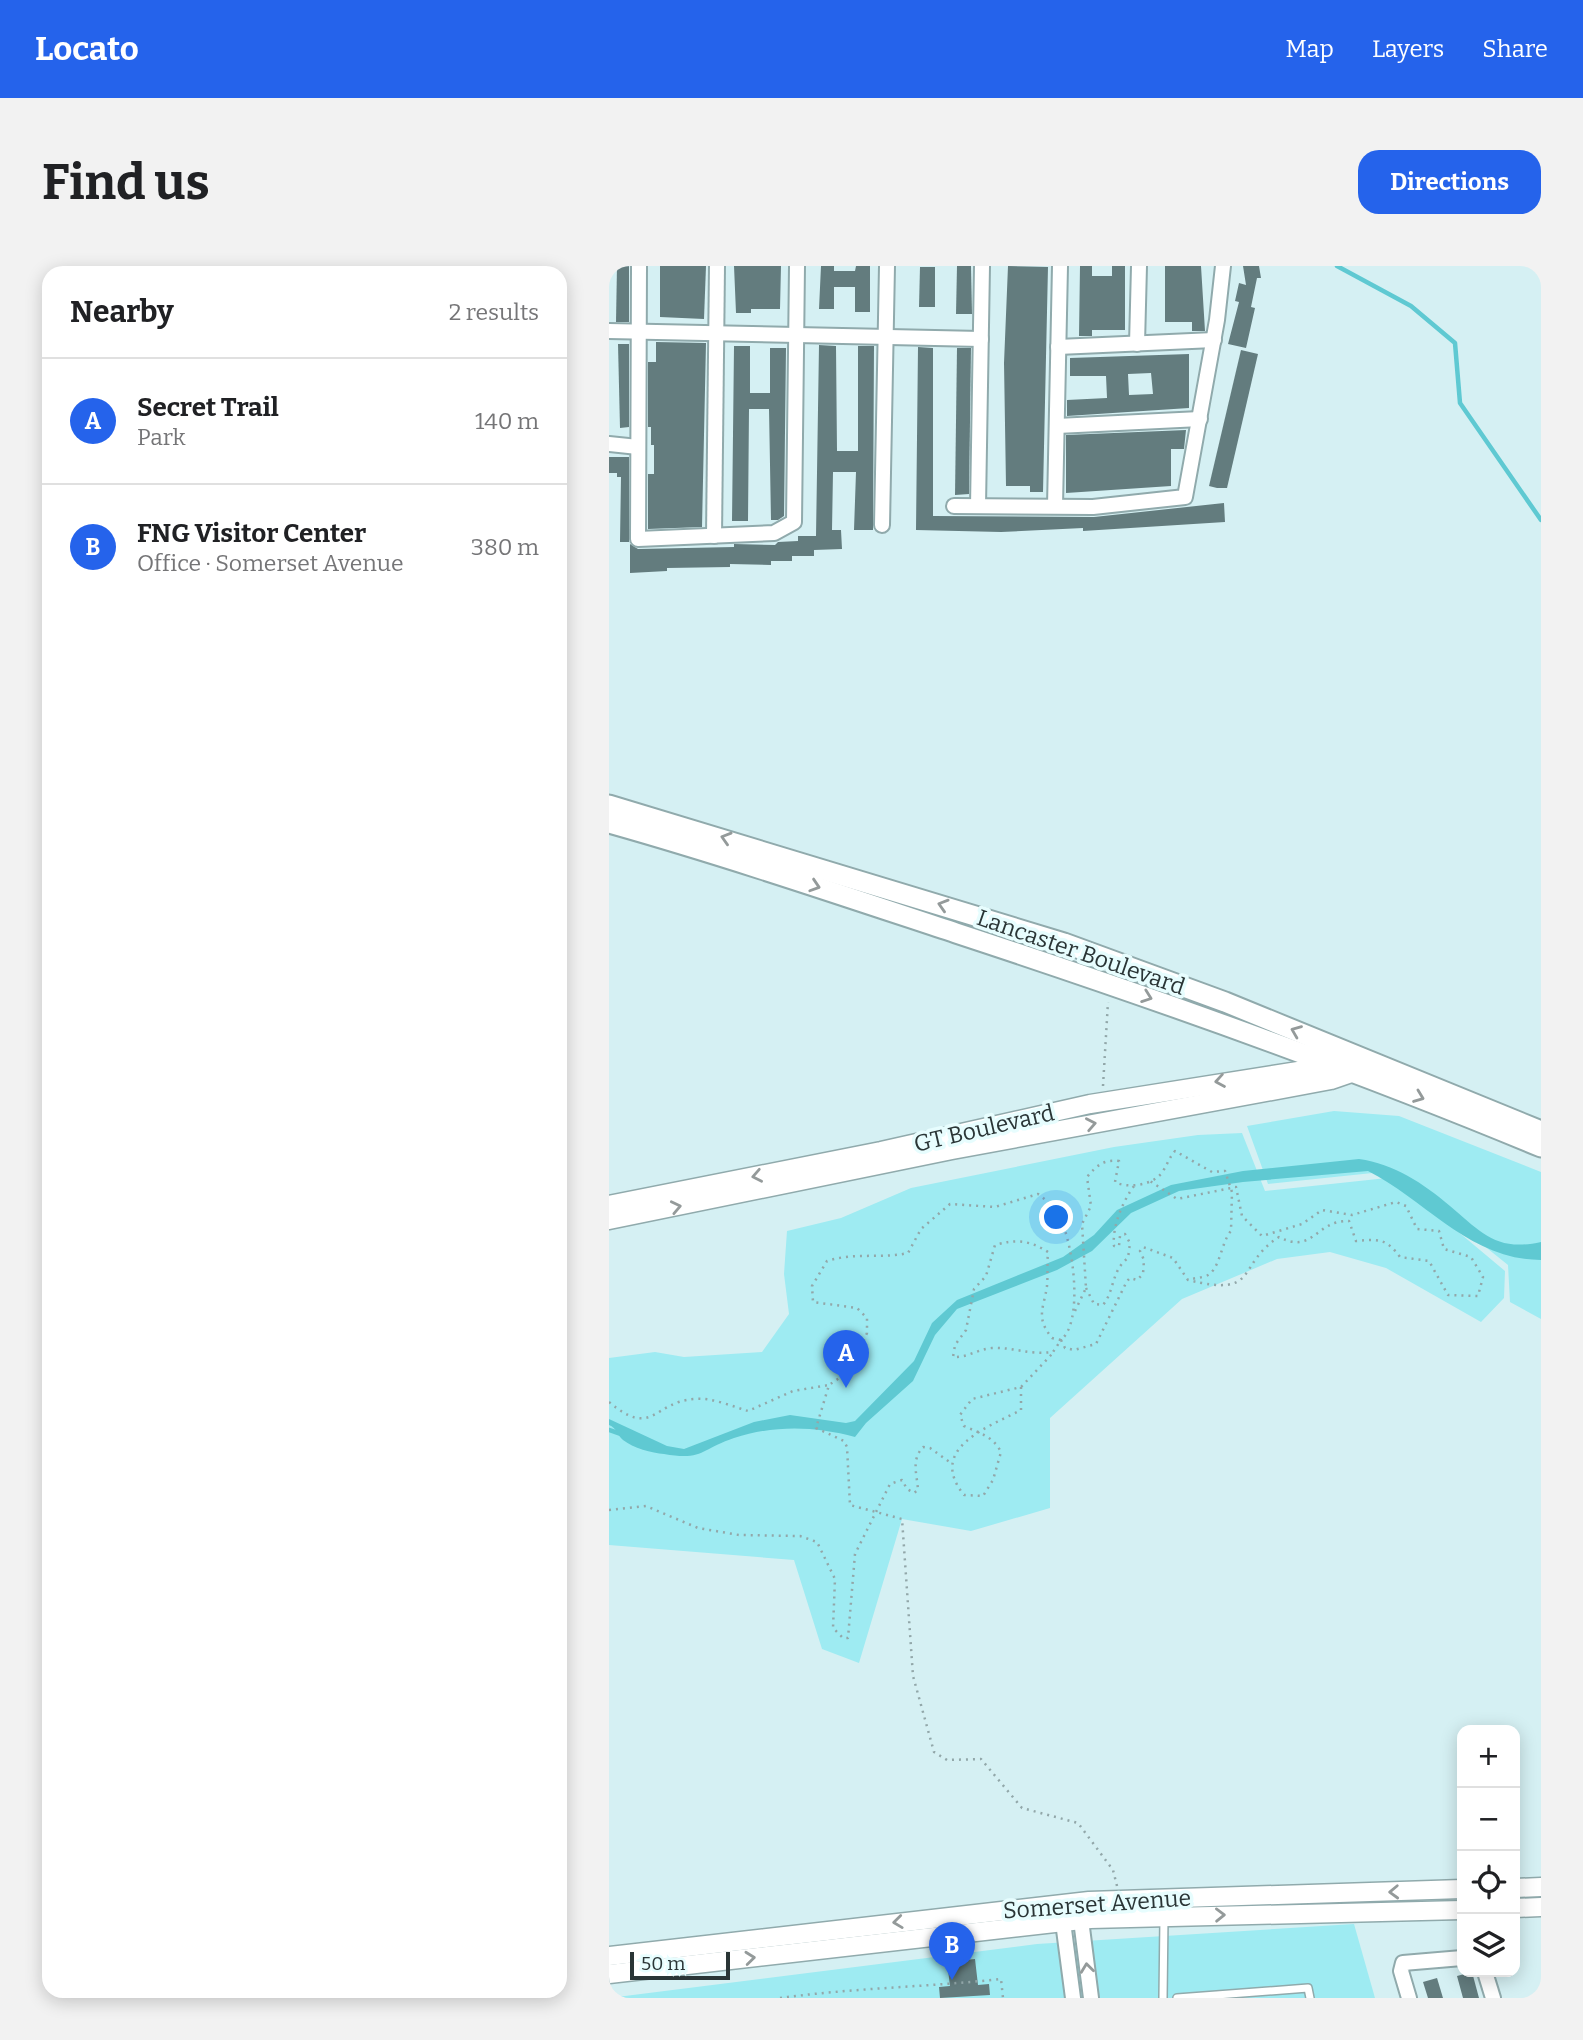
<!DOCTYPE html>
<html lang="en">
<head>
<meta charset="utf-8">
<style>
  :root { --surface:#fff; --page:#f2f2f2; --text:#202124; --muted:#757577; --line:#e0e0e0; --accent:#2563eb }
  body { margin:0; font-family:Bitter,serif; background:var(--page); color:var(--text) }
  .controls { position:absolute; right:21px; bottom:21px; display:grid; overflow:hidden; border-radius:14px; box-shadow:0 4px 18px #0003 }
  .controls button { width:63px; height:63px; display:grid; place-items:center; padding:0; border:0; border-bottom:2px solid var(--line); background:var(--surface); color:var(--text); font:35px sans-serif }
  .scale { position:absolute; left:21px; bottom:18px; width:100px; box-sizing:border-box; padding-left:7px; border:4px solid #2a3536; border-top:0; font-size:19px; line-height:24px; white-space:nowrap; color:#2a3536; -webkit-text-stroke:5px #e7fdfe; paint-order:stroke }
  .you { position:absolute; left:448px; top:952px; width:24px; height:24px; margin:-18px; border:5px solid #fff; border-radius:50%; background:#1a73e8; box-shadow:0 0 0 10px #1a73e833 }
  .badge { display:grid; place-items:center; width:46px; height:46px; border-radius:50%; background:var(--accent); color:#fff; font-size:23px; font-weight:700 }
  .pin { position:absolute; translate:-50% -58px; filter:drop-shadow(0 2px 4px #0008) }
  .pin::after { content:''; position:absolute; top:37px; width:24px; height:21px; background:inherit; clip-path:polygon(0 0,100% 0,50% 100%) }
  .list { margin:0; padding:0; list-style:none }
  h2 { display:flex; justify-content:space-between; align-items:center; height:91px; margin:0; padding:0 28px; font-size:30px }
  h2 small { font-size:23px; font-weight:400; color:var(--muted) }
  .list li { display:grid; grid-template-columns:46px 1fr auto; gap:21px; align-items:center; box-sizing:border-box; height:126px; padding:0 28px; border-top:2px solid var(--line) }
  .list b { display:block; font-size:26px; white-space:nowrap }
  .list p { margin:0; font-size:23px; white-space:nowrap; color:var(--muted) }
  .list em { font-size:23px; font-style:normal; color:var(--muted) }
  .icon { flex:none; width:38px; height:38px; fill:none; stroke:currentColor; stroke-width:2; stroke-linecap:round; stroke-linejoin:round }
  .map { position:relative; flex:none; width:932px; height:1732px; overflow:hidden; border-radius:21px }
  header { display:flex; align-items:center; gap:42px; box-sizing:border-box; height:98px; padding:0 35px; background:var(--accent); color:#fff }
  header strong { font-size:33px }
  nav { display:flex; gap:38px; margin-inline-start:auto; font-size:24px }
  .intro { display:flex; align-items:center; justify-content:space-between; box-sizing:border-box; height:168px; padding:0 42px }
  h1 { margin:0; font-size:49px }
  .button { padding:18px 32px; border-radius:21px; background:var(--accent); color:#fff; font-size:24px; font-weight:700 }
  main { display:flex; gap:42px; padding:0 42px }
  aside { flex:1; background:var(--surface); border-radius:21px; box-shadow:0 4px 18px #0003 }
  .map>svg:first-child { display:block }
</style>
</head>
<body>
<header>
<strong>Locato</strong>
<nav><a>Map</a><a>Layers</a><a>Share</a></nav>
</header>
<div class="intro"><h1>Find us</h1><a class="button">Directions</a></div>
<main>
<aside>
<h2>Nearby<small>2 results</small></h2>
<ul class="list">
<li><span class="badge">A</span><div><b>Secret Trail</b><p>Park</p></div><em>140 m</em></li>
<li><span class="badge">B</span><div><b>FNG Visitor Center</b><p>Office · Somerset Avenue</p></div><em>380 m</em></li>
</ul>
</aside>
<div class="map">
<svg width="932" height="1732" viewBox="0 0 932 1732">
  <rect width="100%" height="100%" fill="#d5f0f3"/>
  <g fill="#9eebf2">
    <path d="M725 845 790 850 932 906V1053L901 1036 899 999 833 946 773 906 659 918 638 860Z"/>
    <path d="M633 867 656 925 778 912 810 933 896 1005 895 1032 872 1056 777 1002 721 986 668 993 573 1033 441 1152V1242L362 1265 293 1253 250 1397 213 1383 185 1294 0 1279V1092L46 1086 75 1091 153 1086 180 1048 175 1008 178 965 232 952 302 922 505 881 589 869Z"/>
    <path d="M745 1658 766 1732H0L428 1678Z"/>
  </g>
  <path fill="#5fc9d2" d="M750 893C785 898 814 917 841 940 872 966 887 986 932 976V994C861 994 818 935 759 905L634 916 570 925 522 947 483 985 448 1004 348 1043 326 1069 304 1115 257 1157 246 1171C206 1160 165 1159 125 1172 92 1183 94 1195 55 1188 43 1187 24 1182 14 1174 8 1169 8 1162 0 1159V1153L58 1180 75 1183 145 1156 181 1149 237 1157 246 1155 305 1095 323 1057 348 1034 454 991 485 969 508 944 562 919 634 905Z"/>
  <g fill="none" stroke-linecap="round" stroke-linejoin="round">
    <g stroke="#5fc9d2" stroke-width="4.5">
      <path d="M728 0 802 40 846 77 851 137 932 254"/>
      <path d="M0 1164 12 1168"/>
    </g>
  </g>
  <g fill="#637c7e" fill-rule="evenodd">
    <path d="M8 0H20V56H7Z"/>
    <path d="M51 0H97L95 53 51 51Z"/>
    <path d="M125 0H172L171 43H142V47H127Z"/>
    <path d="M212 0H225V5H246L247 0H261V46H246V21H225V43H210Z"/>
    <path d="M348 0H362L363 48H347Z"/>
    <path d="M399 0 439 1 434 226H421V220H397L395 97Z"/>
    <path d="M471 0H483V10H503V0H516V64H483V70H470Z"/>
    <path d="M556 0H592L596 65H583V56H556Z"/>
    <path d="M634 0H650L652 12H648L642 41 646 42 637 82 619 78 630 36 626 35 630 17 637 19Z"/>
    <path d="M311 1H326V41H310Z"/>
    <path d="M47 76 97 77 93 261 39 263V208H45V179H42V161H39V96H47Z"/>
    <path d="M9 78H20V161L11 162Z"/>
    <path d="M210 79 227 80 228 185H249V80H265L264 264H245L247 206H224L223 264H232L233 283 205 284V290H183V295H162V299L121 298V301L58 302V305L21 307V278L29 283 125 281V278L166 279 169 276 189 275V270H207Z"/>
    <path d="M125 80H141V127H161V82H177L175 250 169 254H162L160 143H140L139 255H123Z"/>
    <path d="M309 81 324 82V250L485 251 615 237 616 256 474 265V262L392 266 307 264Z"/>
    <path d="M348 82H362L360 228 346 229Z"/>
    <path d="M632 84 649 88 618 222H608L600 220Z"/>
    <path d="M580 88V142L458 150V134L498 132 497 110H461V92ZM542 107 544 128 520 129 519 108Z"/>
    <path d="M577 164 575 183H562V220L457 227V169Z"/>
    <path d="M0 191H20V276H11L12 211H8V207H0Z"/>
    <path d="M366 1693 369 1719 380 1718 381 1729 331 1732 330 1721 341 1720 338 1696Z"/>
    <path d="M863 1706 870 1732H854L848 1710Z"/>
    <path d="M828 1712 834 1732H819L814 1716Z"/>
  </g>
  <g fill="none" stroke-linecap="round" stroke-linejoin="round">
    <defs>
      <g id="service">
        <path d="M554 1732 555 1652"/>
        <path d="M568 1732 699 1722 701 1732"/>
      </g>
      <g id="minor">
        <path d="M30 0 29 273 165 267 185 256 188 0"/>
        <path d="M0 65 372 73"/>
        <path d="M528 78 530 0"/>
        <path d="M449 81 605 74"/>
        <path d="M448 160 591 153"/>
        <path d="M0 178 29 181"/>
        <path d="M345 240 484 241 576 231 608 54 614 0"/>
        <path d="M369 240 373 0"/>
        <path d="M446 240 451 0"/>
        <path d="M273 259 278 0"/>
        <path d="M105 270 108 0"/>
        <path d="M472 1654 482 1732"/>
        <path d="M454 1656 464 1732"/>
        <path d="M876 1706 884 1732"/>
        <path d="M800 1732 792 1705 794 1697 853 1692"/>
      </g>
      <g id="tertiary">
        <path d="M0 939 272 885 481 838 727 799"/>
        <path d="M0 954 343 884 722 814 751 804"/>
        <path d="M906 1622 932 1621"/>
        <path d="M906 1642 932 1641"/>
        <path d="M0 1690 480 1635 853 1623"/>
        <path d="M0 1708 481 1653 853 1644"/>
      </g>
      <g id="secondary">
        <path d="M0 539 455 677 616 736 932 865"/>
        <path d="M0 557C117 590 232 629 347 667 545 732 740 801 932 881"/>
      </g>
    </defs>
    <use href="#service" stroke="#90aaac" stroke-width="10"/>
    <use href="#minor" stroke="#90aaac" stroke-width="18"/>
    <use href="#tertiary" stroke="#90aaac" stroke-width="21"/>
    <use href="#secondary" stroke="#90aaac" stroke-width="23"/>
    <g stroke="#92a7a9" stroke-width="2.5" stroke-dasharray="2 5" stroke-linecap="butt">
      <path d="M494 820 499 736"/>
      <path d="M477 1022 485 1038 494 1039C506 1024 502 1005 519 992L521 977 516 968 511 970 510 980H505C503 960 514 935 525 920"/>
      <path d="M466 1045 477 1022 473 958 482 940 478 911C487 900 495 893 510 895L506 916C519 923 546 919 554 905 559 897 560 892 566 885L603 906 616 905 623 926 622 965C612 976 611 1005 597 1010 591 1012 585 1012 579 1014"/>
      <path d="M412 1121V1144C377 1162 318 1183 355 1229L374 1230 384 1214 392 1186C384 1170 370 1167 355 1160L351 1149 363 1133 412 1121 443 1088"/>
      <path d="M0 1136C44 1173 44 1136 85 1133 102 1131 122 1140 139 1145L184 1125 220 1119"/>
      <path d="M0 1244 37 1240 89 1262 130 1269 191 1270 208 1276 226 1313 224 1362 234 1372H239L246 1288 281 1218 293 1214 298 1223 305 1227 309 1224C308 1208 302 1194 314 1181L321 1182 342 1197"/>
      <path d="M508 1620 504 1604 469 1557 413 1542 372 1493 338 1494 325 1486 304 1410 293 1253 241 1239 238 1181 235 1175 207 1162 220 1119 242 1104 258 1067V1052L248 1042 204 1036 203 1020 218 995C245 986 272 993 299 987L312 963 341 938 386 941 429 928C438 934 446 943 451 952 464 977 475 1055 452 1074L443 1072C426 1051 435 1042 438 1020 439 1009 438 997 439 986 420 974 407 973 386 979L377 1010 365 1023 357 1064 346 1079 344 1091C358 1092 369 1083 383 1082 404 1081 419 1089 444 1086L452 1074 456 1082 465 1084 487 1078 518 1015 521 1012 528 1014 534 1008 535 994 531 985 534 981 564 992 579 1014C652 1032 626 999 670 971 705 989 706 954 740 955L747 975C769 973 777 972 791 991L820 995 839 1029 869 1030 874 1011 862 991 835 983 830 965 808 963 797 940 787 936 743 949 713 944 693 958 653 970 633 950 627 921 568 933 541 915"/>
      <path d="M171 1732C244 1722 318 1721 392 1713L394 1732"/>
    </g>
    <use href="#service" stroke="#fff" stroke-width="7"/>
    <use href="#minor" stroke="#fff" stroke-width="14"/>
    <use href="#tertiary" stroke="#fff" stroke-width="18"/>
    <use href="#secondary" stroke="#fff" stroke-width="19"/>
  </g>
  <defs><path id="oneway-chevron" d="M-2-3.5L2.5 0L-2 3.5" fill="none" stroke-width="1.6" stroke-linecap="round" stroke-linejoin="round" transform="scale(1.75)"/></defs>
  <g stroke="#949a9a">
    <use href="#oneway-chevron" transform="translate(117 572) rotate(-163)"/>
    <use href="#oneway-chevron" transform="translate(206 620) rotate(18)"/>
    <use href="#oneway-chevron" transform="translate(334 639) rotate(-163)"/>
    <use href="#oneway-chevron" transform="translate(538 731) rotate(20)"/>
    <use href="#oneway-chevron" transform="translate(687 765) rotate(-158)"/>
    <use href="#oneway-chevron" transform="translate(611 815) rotate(170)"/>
    <use href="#oneway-chevron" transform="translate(810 831) rotate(21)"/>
    <use href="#oneway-chevron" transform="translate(482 858) rotate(-11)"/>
    <use href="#oneway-chevron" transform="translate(148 910) rotate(169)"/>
    <use href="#oneway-chevron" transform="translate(67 941) rotate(-12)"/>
    <use href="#oneway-chevron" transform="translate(785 1626) rotate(178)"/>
    <use href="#oneway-chevron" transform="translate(611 1649) rotate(-1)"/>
    <use href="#oneway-chevron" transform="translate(289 1656) rotate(173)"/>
    <use href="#oneway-chevron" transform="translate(141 1692) rotate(-6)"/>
    <use href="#oneway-chevron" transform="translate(478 1702) rotate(-97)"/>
  </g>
  <g text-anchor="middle" stroke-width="7" stroke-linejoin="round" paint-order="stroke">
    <g font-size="23" fill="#2a3536" stroke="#e7fdfe">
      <text transform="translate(472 686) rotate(19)" y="8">Lancaster Boulevard</text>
      <text transform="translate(375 862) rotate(-13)" y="8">GT Boulevard</text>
      <text transform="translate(488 1638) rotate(-4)" y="8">Somerset Avenue</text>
    </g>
  </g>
</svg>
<div class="controls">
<button>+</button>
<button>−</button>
<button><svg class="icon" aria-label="locate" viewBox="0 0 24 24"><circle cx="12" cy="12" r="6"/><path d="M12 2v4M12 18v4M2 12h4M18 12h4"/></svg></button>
<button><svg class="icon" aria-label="layers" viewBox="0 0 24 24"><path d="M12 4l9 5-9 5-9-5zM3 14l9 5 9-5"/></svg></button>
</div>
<div class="scale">50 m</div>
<div class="you"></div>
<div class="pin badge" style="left:237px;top:1122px">A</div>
<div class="pin badge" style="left:343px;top:1714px">B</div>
</div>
</main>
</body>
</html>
